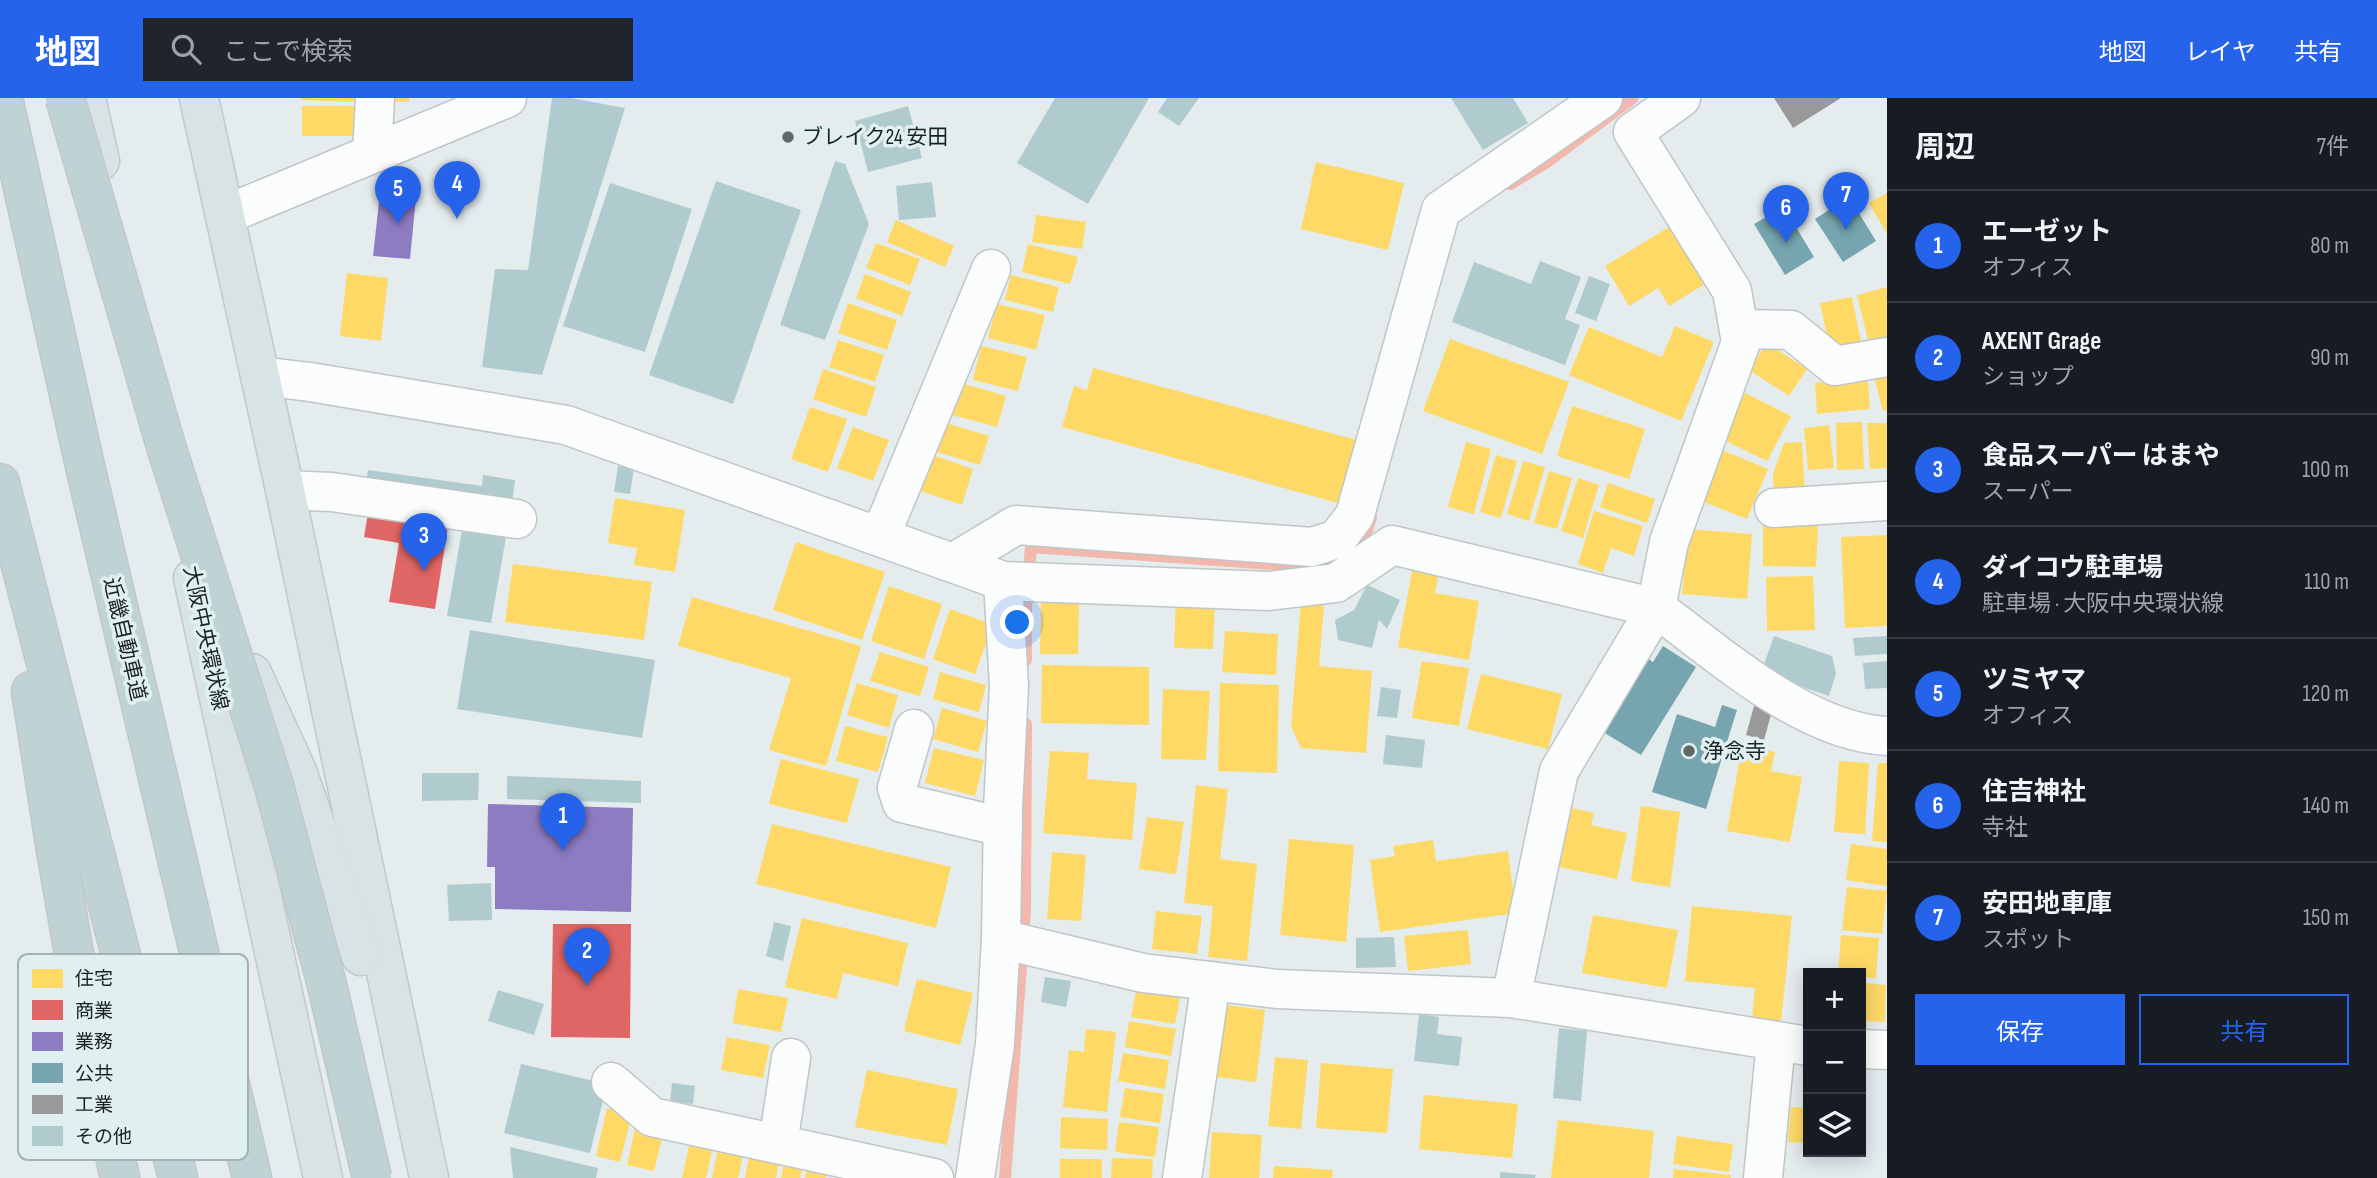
<!DOCTYPE html>
<html lang="ja">
<head>
<meta charset="utf-8">
<style>
  :root { --surface:#171b24; --page:#20242c; --text:#f1f3f6; --muted:#9ea1a6; --line:#363941; --accent:#2563eb }
  body { margin:0; font-family:"Sofia Sans Condensed","Noto Sans JP",sans-serif; background:var(--page); color:var(--text) }
  .controls { position:absolute; right:21px; bottom:21px; display:grid; overflow:hidden; border-radius:0px; box-shadow:0 4px 18px #0003 }
  .controls button { width:63px; height:63px; display:grid; place-items:center; padding:0; border:0; border-bottom:2px solid var(--line); background:var(--surface); color:var(--text); font:35px sans-serif }
  .you { position:absolute; left:1018px; top:525px; width:24px; height:24px; margin:-18px; border:5px solid #fff; border-radius:50%; background:#1a73e8; box-shadow:0 0 0 10px #1a73e833 }
  .badge { display:grid; place-items:center; width:46px; height:46px; border-radius:50%; background:var(--accent); color:#fff; font-size:23px; font-weight:700 }
  .pin { position:absolute; translate:-50% -58px; filter:drop-shadow(0 2px 4px #0008) }
  .pin::after { content:''; position:absolute; top:37px; width:24px; height:21px; background:inherit; clip-path:polygon(0 0,100% 0,50% 100%) }
  .list { margin:0; padding:0; list-style:none }
  h2 { display:flex; justify-content:space-between; align-items:center; height:91px; margin:0; padding:0 28px; font-size:30px }
  h2 small { font-size:23px; font-weight:400; color:var(--muted) }
  .list li { display:grid; grid-template-columns:46px 1fr auto; gap:21px; align-items:center; box-sizing:border-box; height:112px; padding:0 28px; border-top:2px solid var(--line) }
  .list b { display:block; font-size:26px; white-space:nowrap }
  .list p { margin:0; font-size:23px; white-space:nowrap; color:var(--muted) }
  .list em { font-size:23px; font-style:normal; color:var(--muted) }
  .actions { display:flex; gap:14px; padding:21px 28px }
  .actions a { flex:1; padding:16px 0; border:2px solid var(--accent); border-radius:0px; text-align:center; font-size:24px; color:var(--accent) }
  .actions .main { background:var(--accent); color:#fff }
  .icon { flex:none; width:38px; height:38px; fill:none; stroke:currentColor; stroke-width:2; stroke-linecap:round; stroke-linejoin:round }
  .map { position:relative; flex:none; width:1887px; height:1080px; overflow:hidden }
  header { display:flex; align-items:center; gap:42px; box-sizing:border-box; height:98px; padding:0 35px; background:var(--accent); color:#fff }
  header strong { font-size:33px }
  nav { display:flex; gap:38px; margin-inline-start:auto; font-size:24px }
  .search { width:490px; height:63px; background:var(--page); display:flex; align-items:center; gap:18px; box-sizing:border-box; padding:0 24px; border-radius:0px; color:var(--muted); font-size:26px }
  main { display:flex }
  aside { flex:1; background:var(--surface) }
  .map>svg:first-child { display:block }
</style>
</head>
<body>
<header>
<strong>地図</strong>
<div class="search"><svg class="icon" aria-label="search" viewBox="0 0 24 24"><circle cx="10" cy="10" r="6"/><path d="M15 15l6 6"/></svg>ここで検索</div>
<nav><a>地図</a><a>レイヤ</a><a>共有</a></nav>
</header>
<main>
<div class="map">
<svg width="1887" height="1080" viewBox="0 0 1887 1080">
  <rect width="100%" height="100%" fill="#e4eced"/>
  <g fill="#ffd966">
    <path d="M301 0H354V4L301 2Z"/>
    <path d="M381 0H410L409 4 381 3Z"/>
    <rect x="302" y="8" width="52" height="30"/>
    <path d="M1316 64 1404 85 1388 152 1301 131Z"/>
    <path d="M1887 95V136L1869 105Z"/>
    <path d="M1036 117 1086 124 1082 151 1032 144Z"/>
    <path d="M896 122 954 148 945 169 887 144Z"/>
    <path d="M1671 128 1705 186 1669 208 1658 190 1629 208 1605 168Z"/>
    <path d="M876 145 920 161 910 187 866 170Z"/>
    <path d="M1028 146 1078 159 1070 186 1022 174Z"/>
    <path d="M347 175 388 180 381 243 340 238Z"/>
    <path d="M865 176 911 194 902 218 856 200Z"/>
    <path d="M1011 177 1059 189 1053 214 1005 202Z"/>
    <path d="M1887 189V241L1869 246 1857 197Z"/>
    <path d="M1852 199 1862 249 1831 256 1820 205Z"/>
    <path d="M848 205 897 222 887 252 838 235Z"/>
    <path d="M997 206 1045 217 1036 252 988 240Z"/>
    <path d="M1675 228 1714 244 1681 323 1569 277 1589 229 1662 259Z"/>
    <path d="M1450 241 1569 284 1542 356 1423 313Z"/>
    <path d="M838 242 884 257 875 284 829 269Z"/>
    <path d="M1767 245 1807 271 1789 298 1749 272Z"/>
    <path d="M981 248 1027 259 1018 293 973 282Z"/>
    <path d="M1093 270 1360 343 1342 406 1062 329 1074 288 1087 292Z"/>
    <path d="M823 271 876 289 866 319 813 301Z"/>
    <path d="M1887 276V312L1883 313 1874 279Z"/>
    <path d="M1868 281 1870 311 1817 316 1815 285Z"/>
    <path d="M961 285 1006 298 997 329 952 317Z"/>
    <path d="M1745 295 1791 318 1767 363 1722 341Z"/>
    <path d="M1572 308 1645 331 1629 381 1557 358Z"/>
    <path d="M810 309 847 321 828 374 791 361Z"/>
    <path d="M1862 324 1864 371 1837 372 1836 325Z"/>
    <path d="M946 325 989 338 980 367 937 354Z"/>
    <path d="M1867 325H1887V370L1870 371Z"/>
    <path d="M1829 327 1834 370 1808 372 1804 330Z"/>
    <path d="M853 329 889 342 873 383 837 370Z"/>
    <path d="M1466 344 1491 351 1474 416 1448 409Z"/>
    <path d="M1802 344 1805 397 1774 399 1773 376 1784 345Z"/>
    <path d="M1717 350 1768 371 1747 421 1696 401Z"/>
    <path d="M930 356 973 371 962 407 918 392Z"/>
    <path d="M1496 357 1517 363 1501 420 1480 414Z"/>
    <path d="M1523 363 1545 369 1529 423 1507 416Z"/>
    <path d="M1549 373 1572 380 1557 431 1534 425Z"/>
    <path d="M1578 380 1599 387 1583 440 1561 433Z"/>
    <path d="M1608 385 1655 401 1647 425 1600 409Z"/>
    <path d="M615 400 685 412 675 474 634 467 637 450 608 445Z"/>
    <path d="M1594 413 1643 428 1634 458 1611 450 1603 475 1578 466Z"/>
    <path d="M1763 427 1818 428 1816 469 1763 468Z"/>
    <path d="M1688 431 1752 436 1747 501 1682 496Z"/>
    <path d="M1887 437V528L1845 530 1841 439Z"/>
    <path d="M796 444 885 474 862 542 773 512Z"/>
    <path d="M513 466 652 484 644 542 505 524Z"/>
    <path d="M1413 468 1439 473 1435 495 1479 503 1469 562 1398 549Z"/>
    <path d="M1813 478 1815 532 1767 533 1766 479Z"/>
    <path d="M889 488 942 506 924 561 871 543Z"/>
    <path d="M692 499 861 548 826 668 769 652 791 580 678 548Z"/>
    <path d="M1176 501 1215 503 1213 551 1174 550Z"/>
    <path d="M1041 503H1079L1078 556H1040Z"/>
    <path d="M1301 505 1324 507 1319 568 1372 573 1366 655 1301 650 1291 628Z"/>
    <path d="M950 511 993 527 975 576 933 561Z"/>
    <path d="M1225 533 1278 536 1276 577 1222 574Z"/>
    <path d="M880 554 929 569 920 598 870 583Z"/>
    <path d="M1422 563 1469 570 1459 628 1412 620Z"/>
    <path d="M1042 567 1149 569V627L1041 625Z"/>
    <path d="M940 574 986 587 979 614 933 601Z"/>
    <path d="M1481 576 1562 596 1548 651 1467 631Z"/>
    <path d="M857 585 898 597 889 630 847 617Z"/>
    <path d="M1220 585 1279 587 1277 675 1218 673Z"/>
    <path d="M1163 591 1210 593 1206 662 1161 661Z"/>
    <path d="M942 610 987 623 978 654 933 641Z"/>
    <path d="M845 628 888 639 878 674 836 663Z"/>
    <path d="M1742 648 1775 654 1771 673 1802 679 1790 744 1727 733Z"/>
    <path d="M934 650 984 662 975 698 925 685Z"/>
    <path d="M1050 653 1089 655 1087 681 1137 685 1132 742 1043 735Z"/>
    <path d="M781 661 859 681 847 725 769 706Z"/>
    <path d="M1839 663 1869 665 1865 736 1834 734Z"/>
    <path d="M1878 665H1887V744L1872 743Z"/>
    <path d="M1196 687 1228 691 1220 761 1257 766 1247 863 1208 859 1213 808 1184 805Z"/>
    <path d="M1641 708 1680 714 1670 789 1631 783Z"/>
    <path d="M1567 709 1594 715 1591 727 1627 735 1617 781 1554 768Z"/>
    <path d="M1147 719 1184 724 1176 776 1139 771Z"/>
    <path d="M772 726 951 769 936 830 756 786Z"/>
    <path d="M1289 741 1354 747 1346 844 1280 837Z"/>
    <path d="M1433 742 1436 763 1508 753 1516 815 1380 834 1370 762 1395 758 1393 748Z"/>
    <path d="M1851 746 1887 751V788L1846 782Z"/>
    <path d="M1052 754 1086 757 1081 823 1047 821Z"/>
    <path d="M1847 789 1887 793 1882 836 1842 832Z"/>
    <path d="M1692 808 1792 818 1781 925 1752 922 1755 890 1685 883Z"/>
    <path d="M1156 813 1202 818 1197 856 1152 851Z"/>
    <path d="M1593 817 1678 832 1667 890 1582 875Z"/>
    <path d="M802 820 908 845 898 888 843 875 837 901 785 889Z"/>
    <path d="M1468 832 1471 866 1408 873 1404 838Z"/>
    <path d="M1841 837 1879 840 1876 880 1861 879V875H1838Z"/>
    <path d="M917 881 973 895 960 947 904 933Z"/>
    <path d="M1861 885 1886 887 1885 924 1861 923Z"/>
    <path d="M738 891 788 900 781 934 733 925Z"/>
    <path d="M1136 893 1180 900 1175 926 1131 919Z"/>
    <path d="M1219 906 1265 912 1256 984 1210 978Z"/>
    <path d="M1129 923 1176 931 1171 958 1125 949Z"/>
    <path d="M1086 931 1116 934 1107 1014 1063 1009 1069 952 1084 954Z"/>
    <path d="M727 939 770 947 763 980 721 972Z"/>
    <path d="M1123 955 1169 962 1165 991 1118 983Z"/>
    <path d="M1275 959 1308 962 1301 1031 1268 1028Z"/>
    <path d="M1321 965 1393 971 1387 1035 1316 1030Z"/>
    <path d="M867 972 958 991 947 1047 855 1029Z"/>
    <path d="M1125 990 1164 996 1160 1025 1120 1019Z"/>
    <path d="M1424 997 1518 1006 1512 1060 1419 1051Z"/>
    <path d="M1791 1009 1808 1010V1045L1788 1044Z"/>
    <path d="M607 1010 632 1016 620 1064 596 1058Z"/>
    <path d="M1061 1019 1108 1021 1107 1052 1060 1050Z"/>
    <path d="M637 1021 665 1028 654 1073 627 1067Z"/>
    <path d="M1558 1022 1654 1033 1649 1080H1551Z"/>
    <path d="M1119 1024 1159 1029 1155 1059 1115 1054Z"/>
    <path d="M692 1034 715 1039 706 1080H682Z"/>
    <path d="M1212 1034 1262 1037 1259 1080H1209Z"/>
    <path d="M1677 1038 1733 1046 1729 1074 1673 1066Z"/>
    <path d="M719 1044 745 1049 738 1080H712Z"/>
    <path d="M750 1052 780 1057 776 1080H745Z"/>
    <path d="M786 1054 805 1059 800 1080H781Z"/>
    <path d="M1112 1060 1153 1061 1152 1080H1111Z"/>
    <rect x="1060" y="1061" width="42" height="19"/>
    <path d="M809 1063 829 1067 826 1080H805Z"/>
    <path d="M1274 1068 1333 1072 1332 1080H1273Z"/>
    <path d="M1674 1071 1731 1077V1080H1673Z"/>
  </g>
  <g fill="#e06666">
    <path d="M368 415 448 428 435 511 389 504 399 445 364 439Z"/>
    <path d="M553 826H631L630 940 551 939Z"/>
  </g>
  <g fill="#8e7cc3">
    <path d="M381 86 417 89 410 161 373 158Z"/>
    <path d="M488 706 633 710 631 814 495 811V769H487Z"/>
  </g>
  <g fill="#76a5af">
    <path d="M1849 99 1876 143 1843 164 1815 121Z"/>
    <path d="M1784 109 1814 159 1785 177 1754 126Z"/>
    <path d="M1663 548 1696 569 1641 657 1598 631 1644 558 1653 564Z"/>
    <path d="M1722 607 1737 612 1706 711 1652 694 1677 616 1715 629Z"/>
  </g>
  <g fill="#999">
    <path d="M1774 0H1841L1793 30Z"/>
    <path d="M1754 608 1772 613 1764 642 1746 637Z"/>
  </g>
  <g fill="none" stroke-linecap="round" stroke-linejoin="round">
    <g stroke="#f3b8ac" stroke-width="12">
      <path d="M1510 86 1547 64 1633 0"/>
      <path d="M1026 562V508L1031 449 1315 469 1361 452 1371 419"/>
      <path d="M1005 1080 1025 814 1026 626"/>
    </g>
  </g>
  <g fill="#b0cbce">
    <path d="M552 0H571L625 10 542 277 482 269 495 171 528 172Z"/>
    <path d="M1055 0H1149L1088 106 1017 65Z"/>
    <path d="M1167 0H1199L1179 28 1158 14Z"/>
    <path d="M1451 0H1513L1528 25 1483 52Z"/>
    <path d="M908 8 922 60 868 74 855 23Z"/>
    <path d="M835 63 845 66 869 126 825 242 780 227Z"/>
    <path d="M716 83 801 112 733 306 649 277Z"/>
    <path d="M932 84 936 119 899 122 896 88Z"/>
    <path d="M610 85 692 111 645 254 563 228Z"/>
    <path d="M1540 163 1581 179 1565 221 1580 227 1565 267 1452 224 1474 164 1531 186Z"/>
    <path d="M1589 178 1610 186 1596 223 1575 215Z"/>
    <path d="M618 368 634 370 630 396 614 394Z"/>
    <path d="M368 372 482 388 483 377 515 382 511 413 365 391Z"/>
    <path d="M462 432 506 439 491 525 447 518Z"/>
    <path d="M1367 487 1400 502 1387 531 1379 522 1372 550 1338 542 1335 522 1354 512Z"/>
    <path d="M470 532 655 562 642 640 457 611Z"/>
    <path d="M1774 538 1832 558 1836 575 1829 598 1761 575Z"/>
    <path d="M1887 538V556L1855 558 1853 540Z"/>
    <path d="M1887 563V590L1865 591 1863 565Z"/>
    <path d="M1381 589 1401 592 1397 620 1377 618Z"/>
    <path d="M1386 637 1425 642 1422 670 1383 666Z"/>
    <path d="M422 675H479L478 702 422 703Z"/>
    <path d="M507 678 641 683V705L507 701Z"/>
    <path d="M491 785 492 822 449 823 447 787Z"/>
    <path d="M774 824 791 828 783 863 766 858Z"/>
    <path d="M1394 839 1396 869 1356 870V840Z"/>
    <path d="M1045 879 1071 883 1066 909 1041 904Z"/>
    <path d="M498 892 544 906 534 937 488 923Z"/>
    <path d="M1419 916 1439 919 1437 936 1462 939 1459 968 1414 963Z"/>
    <path d="M1559 930 1587 933 1581 1003 1553 1000Z"/>
    <path d="M521 966 607 986 590 1055 504 1035Z"/>
    <path d="M672 985 695 988 693 1006 670 1003Z"/>
    <path d="M510 1049 598 1070 596 1080H513Z"/>
    <path d="M1500 1074 1536 1077 1535 1080H1500Z"/>
  </g>
  <g fill="none" stroke-linecap="round" stroke-linejoin="round">
    <defs>
      <g id="minor">
        <path d="M1681 0 1633 34 1732 193 1741 244 1669 444 1656 510C1720 557 1805 634 1887 638"/>
        <path d="M372 55 375 0"/>
        <path d="M225 117 507 0"/>
        <path d="M1739 231 1791 232 1835 268 1887 259"/>
        <path d="M260 278 310 284 566 327 1003 483 1269 493 1336 485 1392 447 1656 510 1559 673 1511 900"/>
        <path d="M285 392 332 394 517 421"/>
        <path d="M1774 410 1887 403"/>
        <path d="M880 439 991 171"/>
        <path d="M953 465 1016 427 1312 449 1337 441 1355 417 1441 112 1603 0"/>
        <path d="M914 631 897 690 902 705 1003 729"/>
        <path d="M1001 841 1143 875 1277 891 1511 900 1808 948"/>
        <path d="M1861 951 1887 952"/>
        <path d="M611 984 652 1019 934 1080"/>
        <path d="M778 1046 791 960"/>
        <path d="M975 1080 995 946 1001 841 1003 711 1009 588 1003 483"/>
        <path d="M1182 1080 1211 883"/>
        <path d="M1763 1080 1776 943"/>
      </g>
      <g id="major">
        <path d="M86 0 100 63"/>
        <path d="M199 0 285 392 429 1080"/>
        <path d="M193 480 323 1080"/>
        <path d="M252 575 297 673 361 858"/>
      </g>
      <g id="highway">
        <path d="M3 0 85 368 252 1080"/>
        <path d="M0 385 178 1080"/>
        <path d="M31 593 56 752 89 942 120 1080"/>
      </g>
    </defs>
    <use href="#minor" stroke="#c0c6c7" stroke-width="41"/>
    <use href="#major" stroke="#c3c7c8" stroke-width="41"/>
    <use href="#highway" stroke="#c3c7c8" stroke-width="41"/>
    <use href="#minor" stroke="#fbfcfc" stroke-width="38"/>
    <use href="#major" stroke="#d7e3e4" stroke-width="38"/>
    <use href="#highway" stroke="#bfd2d4" stroke-width="38"/>
    <defs>
      <path id="highway-bridge" d="M65 0 166 348 274 688 327 887 372 1080"/>
    </defs>
    <use href="#highway-bridge" stroke="#c3c7c8" stroke-width="41" stroke-linecap="butt"/>
    <use href="#highway-bridge" stroke="#bfd2d4" stroke-width="38"/>
  </g>
  <g fill="#616868" stroke="#e0f0f1" stroke-width="2.5">
    <circle cx="788" cy="39" r="7"/>
    <circle cx="1689" cy="653" r="7"/>
  </g>
  <g text-anchor="middle" stroke-width="7" stroke-linejoin="round" paint-order="stroke">
    <g font-size="21" fill="#1b2121" stroke="#e0f0f1" text-anchor="start">
      <text x="802" y="46">ブレイク24 安田</text>
      <text x="1703" y="660">浄念寺</text>
    </g>
    <g font-size="21" fill="#1b2121" stroke="#e0f0f1">
      <text transform="translate(206 540) rotate(78)" y="7">大阪中央環状線</text>
      <text transform="translate(125 541) rotate(77)" y="7">近畿自動車道</text>
    </g>
  </g>
  <rect x="18" y="856" width="230" height="206" rx="10" fill="#e0f0f1" stroke="#a5b2b3" stroke-width="2"/>
  <rect x="32" y="871" width="31" height="19" fill="#ffd966"/>
  <rect x="32" y="902" width="31" height="20" fill="#e06666"/>
  <rect x="32" y="934" width="31" height="19" fill="#8e7cc3"/>
  <rect x="32" y="965" width="31" height="20" fill="#76a5af"/>
  <rect x="32" y="997" width="31" height="19" fill="#999"/>
  <rect x="32" y="1028" width="31" height="20" fill="#b0cbce"/>
  <g font-size="19" fill="#1b2121">
    <text x="75" y="887">住宅</text>
    <text x="75" y="919">商業</text>
    <text x="75" y="950">業務</text>
    <text x="75" y="982">公共</text>
    <text x="75" y="1013">工業</text>
    <text x="75" y="1045">その他</text>
  </g>
</svg>
<div class="controls">
<button>+</button>
<button>−</button>
<button><svg class="icon" aria-label="layers" viewBox="0 0 24 24"><path d="M12 4l9 5-9 5-9-5zM3 14l9 5 9-5"/></svg></button>
</div>
<div class="you"></div>
<div class="pin badge" style="left:563px;top:753px">1</div>
<div class="pin badge" style="left:587px;top:888px">2</div>
<div class="pin badge" style="left:424px;top:473px">3</div>
<div class="pin badge" style="left:457px;top:121px">4</div>
<div class="pin badge" style="left:398px;top:126px">5</div>
<div class="pin badge" style="left:1786px;top:145px">6</div>
<div class="pin badge" style="left:1846px;top:132px">7</div>
</div>
<aside>
<h2>周辺<small>7件</small></h2>
<ul class="list">
<li><span class="badge">1</span><div><b>エーゼット</b><p>オフィス</p></div><em>80 m</em></li>
<li><span class="badge">2</span><div><b>AXENT Grage</b><p>ショップ</p></div><em>90 m</em></li>
<li><span class="badge">3</span><div><b>食品スーパー はまや</b><p>スーパー</p></div><em>100 m</em></li>
<li><span class="badge">4</span><div><b>ダイコウ駐車場</b><p>駐車場 · 大阪中央環状線</p></div><em>110 m</em></li>
<li><span class="badge">5</span><div><b>ツミヤマ</b><p>オフィス</p></div><em>120 m</em></li>
<li><span class="badge">6</span><div><b>住吉神社</b><p>寺社</p></div><em>140 m</em></li>
<li><span class="badge">7</span><div><b>安田地車庫</b><p>スポット</p></div><em>150 m</em></li>
</ul>
<div class="actions"><a class="main">保存</a><a>共有</a></div>
</aside>
</main>
</body>
</html>
